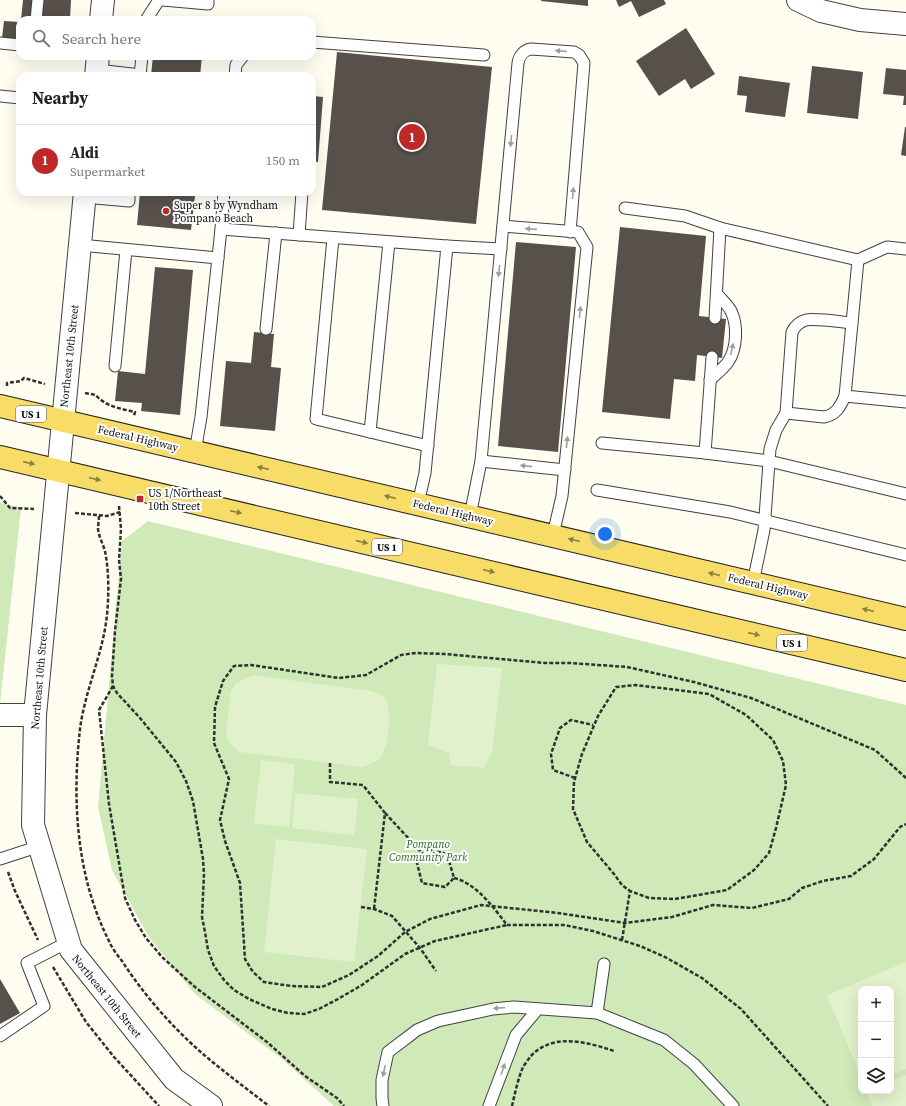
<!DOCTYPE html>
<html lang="en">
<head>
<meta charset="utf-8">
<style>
  :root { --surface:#fff; --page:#f6f6f6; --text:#222; --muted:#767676; --line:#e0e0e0; --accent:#be2927 }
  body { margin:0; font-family:"Source Serif 4",serif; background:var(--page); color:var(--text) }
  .controls { position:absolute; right:12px; bottom:12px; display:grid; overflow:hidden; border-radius:8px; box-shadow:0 4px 16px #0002 }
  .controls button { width:36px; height:36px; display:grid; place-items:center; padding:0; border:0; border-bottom:1px solid var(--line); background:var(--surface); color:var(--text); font:20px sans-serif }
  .you { position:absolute; left:605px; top:534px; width:14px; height:14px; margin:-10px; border:3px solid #fff; border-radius:50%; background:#1a73e8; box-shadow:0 0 0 6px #1a73e833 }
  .badge { display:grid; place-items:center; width:26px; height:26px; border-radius:50%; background:var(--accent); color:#fff; font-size:13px; font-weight:700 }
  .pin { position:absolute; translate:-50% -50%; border:2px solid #fff; box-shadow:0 1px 4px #0006 }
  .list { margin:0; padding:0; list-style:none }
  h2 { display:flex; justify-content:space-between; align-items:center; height:52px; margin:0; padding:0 16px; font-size:17px }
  h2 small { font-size:13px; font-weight:400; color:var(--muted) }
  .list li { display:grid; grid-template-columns:26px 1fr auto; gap:12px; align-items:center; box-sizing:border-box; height:72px; padding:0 16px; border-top:1px solid var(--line) }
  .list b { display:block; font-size:15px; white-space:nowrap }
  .list p { margin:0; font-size:13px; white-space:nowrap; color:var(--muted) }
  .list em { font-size:13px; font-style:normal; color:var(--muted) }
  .icon { flex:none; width:22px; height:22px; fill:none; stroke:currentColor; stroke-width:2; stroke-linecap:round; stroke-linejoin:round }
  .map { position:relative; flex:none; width:906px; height:1106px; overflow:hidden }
  .search { position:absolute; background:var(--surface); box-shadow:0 4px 16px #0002; left:16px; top:16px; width:300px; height:44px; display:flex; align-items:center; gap:10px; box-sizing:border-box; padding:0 14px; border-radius:12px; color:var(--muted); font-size:15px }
  .panel { position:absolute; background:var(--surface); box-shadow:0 4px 16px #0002; left:16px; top:72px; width:300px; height:124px; border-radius:12px }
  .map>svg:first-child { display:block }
</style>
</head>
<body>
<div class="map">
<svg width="906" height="1106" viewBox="0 0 906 1106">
  <rect width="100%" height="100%" fill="#fffdf0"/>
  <g fill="#cfe9b9" fill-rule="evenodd">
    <path d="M0 503 21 508 0 704Z"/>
    <path d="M148 521 906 705V1106H334L281 1058 195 994 148 936 112 870 98 807 122 541ZM861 989H891V1091H861Z"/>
  </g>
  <g fill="#e1f1cb">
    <path d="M437 664 502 668 492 753 483 768 450 765 449 753 428 745Z"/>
    <path d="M253 675 371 691C377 693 384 695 386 701 392 714 389 748 379 759 375 763 367 765 362 767L240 752 228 742 226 731 231 691 235 684Z"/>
    <path d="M261 760 295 764 289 827 254 823Z"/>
    <path d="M295 793 358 799 354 835 292 828Z"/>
    <path d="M276 839 367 849 354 962 264 952Z"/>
    <path d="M906 962V1069L891 1075V989H861V1077L827 995Z"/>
    <path d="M906 1075V1106H872L866 1091H891V1081Z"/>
  </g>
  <g fill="#57504b">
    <path d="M23 0H71L70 20H21Z"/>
    <path d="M541 0H588V6L541 1Z"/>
    <path d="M616 0H664L666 4 639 17 631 1 619 7Z"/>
    <path d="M4 21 20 22V48L1 46Z"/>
    <path d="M686 28 715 74 691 89 685 79 659 96 636 61Z"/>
    <path d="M337 52 492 67 476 224 322 210Z"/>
    <path d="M153 56H202L200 76H151Z"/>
    <path d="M812 66 863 72 858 119 807 113Z"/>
    <path d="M886 68 906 70V105H903L904 96 883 94Z"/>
    <path d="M739 76 790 83 785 117 745 112 747 96 737 95Z"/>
    <path d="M312 96 323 97 318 162 312 161Z"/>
    <path d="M905 127H906V156L901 155Z"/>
    <path d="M140 192H188V196H195L191 230 137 225Z"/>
    <path d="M620 227 706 236 699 316 726 319 722 358 697 355 695 381 674 379 670 419 602 412Z"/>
    <path d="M516 242 576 247 558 452 498 446Z"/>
    <path d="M155 267 193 270 180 415 141 411 142 403 115 401 118 371 145 374Z"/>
    <path d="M254 332 274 334 271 367 281 368 275 431 220 426 226 361 251 363Z"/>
    <path d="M0 979 20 1013 0 1024Z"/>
  </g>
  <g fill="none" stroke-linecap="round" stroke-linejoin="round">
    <defs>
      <g id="service">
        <path d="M163 0 208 4V0"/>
        <path d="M36 20 38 0"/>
        <path d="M146 20 159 0"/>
        <path d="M312 42 484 55"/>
        <path d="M0 43 20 45"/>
        <path d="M97 70 141 75"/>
        <path d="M140 76 142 56"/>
        <path d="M235 76 236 65 243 56"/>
        <path d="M0 96 20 98"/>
        <path d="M84 197 129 201V192"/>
        <path d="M625 208 685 216 720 228 715 318"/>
        <path d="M503 226 578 232 587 247 562 496 553 535"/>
        <path d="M720 228 858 260"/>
        <path d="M221 229 224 192"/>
        <path d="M299 235 302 192"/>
        <path d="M333 238 316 419 428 446"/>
        <path d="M80 245 218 258"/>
        <path d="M447 246 501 249"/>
        <path d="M852 323 845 396 906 402"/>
        <path d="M266 329 276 233"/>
        <path d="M115 366 126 250"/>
        <path d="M710 380C716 374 723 369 728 362 737 349 738 325 731 311 728 305 721 299 717 294"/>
        <path d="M786 413 824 417C836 415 840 407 845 396"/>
        <path d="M370 432 389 242"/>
        <path d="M602 443 705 453 769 461 906 494"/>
        <path d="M195 452 201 417 221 229 447 246 425 473 418 504"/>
        <path d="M705 453 712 357"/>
        <path d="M481 461 565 470"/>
        <path d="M597 490 730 512 906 555"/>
        <path d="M470 516 481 461 518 63C519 56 524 50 531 49L574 52 579 55 584 63 570 232"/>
        <path d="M753 583 764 530 770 449 776 430 786 413 792 332C795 326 799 322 806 320 815 318 841 322 852 323L858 260 887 247 906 249"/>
        <path d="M0 859 40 846"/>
        <path d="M597 1013 604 964"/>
        <path d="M0 1036 44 1006 27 963 68 942"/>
        <path d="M383 1106 382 1098V1080L388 1052 400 1043 417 1030 438 1021 493 1009 514 1007 597 1013 664 1040 694 1064 733 1106"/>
        <path d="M489 1106 516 1035 537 1010"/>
      </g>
      <g id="minor">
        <path d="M798 0 821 11 860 20 906 24"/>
        <path d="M0 715H35"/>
      </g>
      <g id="tertiary">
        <path d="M101 20 103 0"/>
        <path d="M96 76 98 56"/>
        <path d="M85 192 35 715 33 825 71 950 174 1079 211 1106"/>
      </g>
      <g id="primary">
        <path d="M0 406 906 619"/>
        <path d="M0 457 906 670"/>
      </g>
    </defs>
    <use href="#service" stroke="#414141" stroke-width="13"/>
    <use href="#minor" stroke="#414141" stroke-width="24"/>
    <use href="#tertiary" stroke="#414141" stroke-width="24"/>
    <use href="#primary" stroke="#1f1f1f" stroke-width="24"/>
    <g stroke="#303030" stroke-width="2.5" stroke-dasharray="4 2" stroke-linecap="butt">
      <path d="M7 386V383L21 381 24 378 45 384"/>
      <path d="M85 393 96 395C104 406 122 409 135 412L134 416"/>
      <path d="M0 496 10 508 34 509"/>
      <path d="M119 506 121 529 119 560 121 579 115 631 112 676 113 686 117 693 140 718 176 762 186 781 193 801 203 859 204 874 202 917 205 932 208 950 214 966 224 980 234 990 249 999 272 1009 288 1013 304 1014 319 1009 338 999 362 985 405 954 435 941 507 925"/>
      <path d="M75 513 107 516 120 512"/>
      <path d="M99 516C99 520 98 525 98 529 99 537 103 544 105 551 109 572 109 594 107 615 103 654 85 690 80 729 72 800 76 876 109 941 112 948 117 955 122 961 144 995 172 1027 203 1054 224 1072 247 1089 269 1106"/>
      <path d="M113 686 99 710 109 804 125 898 135 920 146 938 162 957 195 987 267 1042 305 1076 337 1098 344 1106"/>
      <path d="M330 763V782L363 785 385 813 374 909"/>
      <path d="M575 778 553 770 551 754 560 728 571 720 593 725"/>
      <path d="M906 778 875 750 751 698 694 682 627 667 570 663H545L445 654 416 653 401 655 366 675 339 678 251 665 234 666 223 681 215 707 214 743 229 779 220 820 225 841 240 883 245 959 253 972 264 982 291 986 322 987 349 975 378 956 405 932 430 919 481 905 558 913 625 923 672 917 713 905 752 908 789 899 802 888 823 881 851 876 874 859 900 827 906 824"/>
      <path d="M385 813 424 855 417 863 422 883 445 887 454 878 447 854 430 850 424 855"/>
      <path d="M8 872 15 891 38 940"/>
      <path d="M454 878C476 883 494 908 507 925H564L593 931 640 946 665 957 702 978 741 1009 828 1106"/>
      <path d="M361 907 374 909 392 916 420 948 436 971"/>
      <path d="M622 940 630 891 622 885 614 874 587 842 573 809 574 782 582 754 598 716 616 687 636 685 709 694 746 715 773 740 783 761 786 785 776 828 769 853 754 870 727 890 675 899 649 898 630 891"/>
      <path d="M53 967 86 1022 114 1057 159 1106"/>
      <path d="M512 1106C515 1093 518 1079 523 1067 525 1064 528 1060 530 1057 552 1032 587 1042 614 1051"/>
    </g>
    <use href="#service" stroke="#fff" stroke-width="11"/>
    <use href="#minor" stroke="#fff" stroke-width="22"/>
    <use href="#tertiary" stroke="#fff" stroke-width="22"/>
    <use href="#primary" stroke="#f7dd67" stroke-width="22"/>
  </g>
  <defs><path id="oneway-solid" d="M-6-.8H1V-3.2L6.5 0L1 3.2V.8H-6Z"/></defs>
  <g fill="#9f9f9f">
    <use href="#oneway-solid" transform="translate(561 51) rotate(-175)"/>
    <use href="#oneway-solid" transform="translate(511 141) rotate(95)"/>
    <use href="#oneway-solid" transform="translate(573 193) rotate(-86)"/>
    <use href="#oneway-solid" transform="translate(531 229) rotate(-176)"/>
    <use href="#oneway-solid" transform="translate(499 271) rotate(96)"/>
    <use href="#oneway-solid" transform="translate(580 312) rotate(-84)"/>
    <use href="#oneway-solid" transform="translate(732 349) rotate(-77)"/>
    <use href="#oneway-solid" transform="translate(567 442) rotate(-84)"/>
    <use href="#oneway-solid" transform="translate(526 466) rotate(-174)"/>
    <use href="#oneway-solid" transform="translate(499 1008) rotate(176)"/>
    <use href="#oneway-solid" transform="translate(503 1069) rotate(-72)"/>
    <use href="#oneway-solid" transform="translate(384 1071) rotate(102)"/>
  </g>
  <g fill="#8e803f">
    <use href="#oneway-solid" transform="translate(29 463) rotate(13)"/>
    <use href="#oneway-solid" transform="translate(263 468) rotate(-167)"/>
    <use href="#oneway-solid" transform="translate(95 479) rotate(13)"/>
    <use href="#oneway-solid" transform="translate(390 497) rotate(-167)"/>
    <use href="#oneway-solid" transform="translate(236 512) rotate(13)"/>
    <use href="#oneway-solid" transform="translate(574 540) rotate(-167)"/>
    <use href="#oneway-solid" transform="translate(362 542) rotate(13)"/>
    <use href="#oneway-solid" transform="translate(489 571) rotate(13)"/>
    <use href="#oneway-solid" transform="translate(714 574) rotate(-167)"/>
    <use href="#oneway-solid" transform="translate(868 610) rotate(-167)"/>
    <use href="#oneway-solid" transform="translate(754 634) rotate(13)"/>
  </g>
  <g fill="#be2927" stroke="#fff" stroke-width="1.5">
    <circle cx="166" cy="211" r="4"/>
    <rect x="136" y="495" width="8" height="8" rx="2"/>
  </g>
  <g text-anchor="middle" stroke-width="4" stroke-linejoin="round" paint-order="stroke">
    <g fill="#fff" stroke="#565656" stroke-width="1">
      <rect x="16" y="406" width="30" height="16" rx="3"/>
      <rect x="372" y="539" width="30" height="16" rx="3"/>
      <rect x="777" y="635" width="30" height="16" rx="3"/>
    </g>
    <g font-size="10" font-weight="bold" fill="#0e0e0e">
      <text x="31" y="418">US 1</text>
      <text x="387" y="551">US 1</text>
      <text x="792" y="647">US 1</text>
    </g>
    <g font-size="11" fill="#0e0e0e" stroke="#fff" text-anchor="start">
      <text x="174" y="209">Super 8 by Wyndham<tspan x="174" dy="13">Pompano Beach</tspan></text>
      <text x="148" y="497">US 1/Northeast<tspan x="148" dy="13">10th Street</tspan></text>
    </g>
    <g font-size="11" fill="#0e0e0e" stroke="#fff">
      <text transform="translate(69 356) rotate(-84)" y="4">Northeast 10th Street</text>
      <text transform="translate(138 438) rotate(13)" y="4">Federal Highway</text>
      <text transform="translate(453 512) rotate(13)" y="4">Federal Highway</text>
      <text transform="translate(768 586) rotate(13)" y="4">Federal Highway</text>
      <text transform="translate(39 678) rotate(-85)" y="4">Northeast 10th Street</text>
      <text transform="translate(107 996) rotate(51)" y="4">Northeast 10th Street</text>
    </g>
    <g font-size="11" font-style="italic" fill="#29661f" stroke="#fff">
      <text x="428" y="848">Pompano<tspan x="428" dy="13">Community Park</tspan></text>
    </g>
  </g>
</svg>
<div class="controls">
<button>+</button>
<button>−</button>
<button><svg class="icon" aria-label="layers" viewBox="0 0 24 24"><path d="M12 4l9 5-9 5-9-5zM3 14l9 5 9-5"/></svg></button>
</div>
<div class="you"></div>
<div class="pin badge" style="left:412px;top:137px">1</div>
<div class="search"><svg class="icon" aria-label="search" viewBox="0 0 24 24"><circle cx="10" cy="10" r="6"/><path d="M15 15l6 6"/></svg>Search here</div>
<section class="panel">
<h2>Nearby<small></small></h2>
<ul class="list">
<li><span class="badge">1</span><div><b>Aldi</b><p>Supermarket</p></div><em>150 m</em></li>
</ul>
</section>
</div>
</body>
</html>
